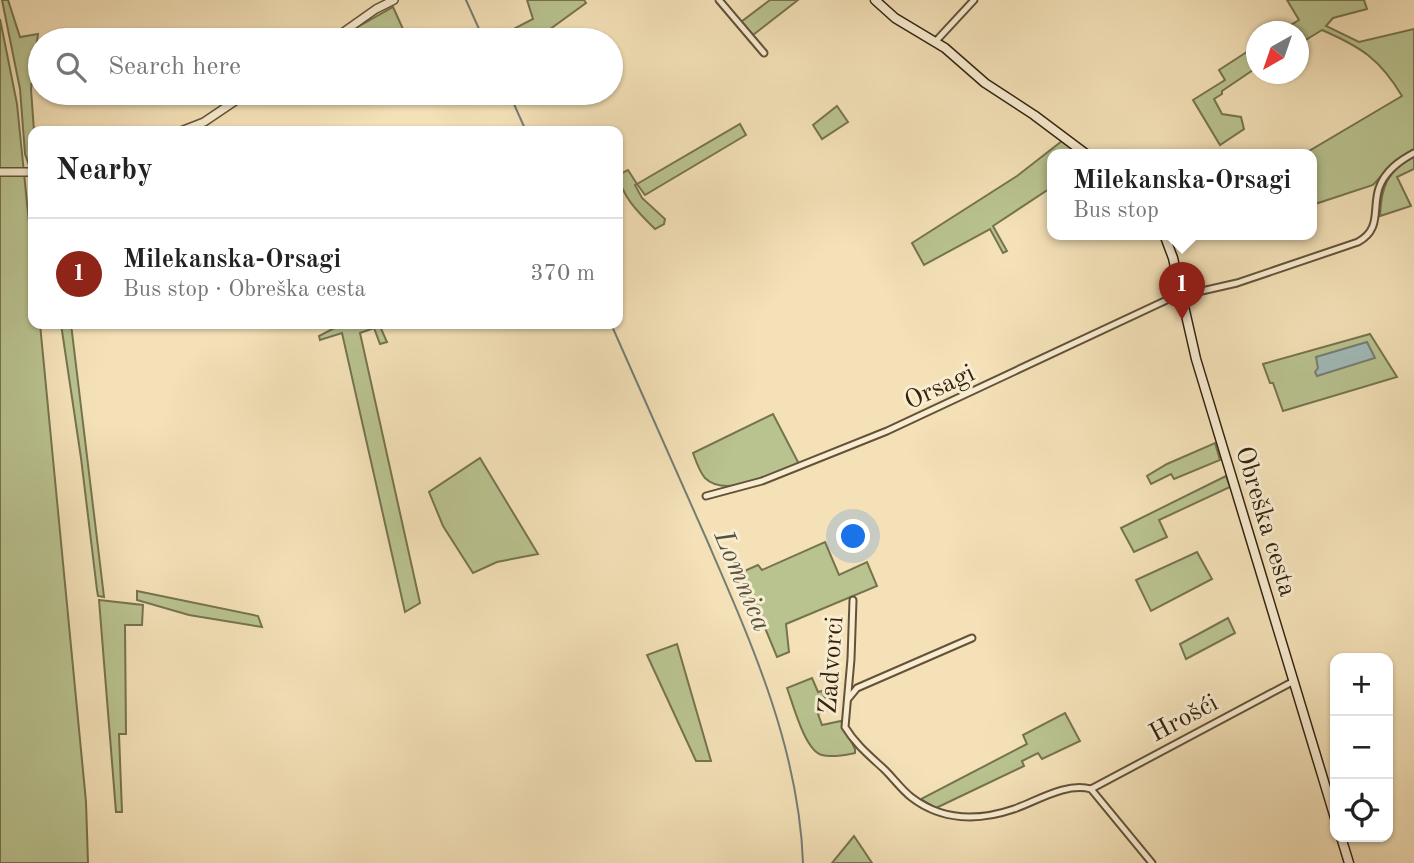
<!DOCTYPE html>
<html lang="en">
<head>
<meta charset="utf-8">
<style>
  :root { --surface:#fff; --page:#f2f2f2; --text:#222; --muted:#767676; --line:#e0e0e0; --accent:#8f2418 }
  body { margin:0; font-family:"Old Standard TT",serif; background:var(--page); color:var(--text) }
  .controls { position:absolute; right:21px; bottom:21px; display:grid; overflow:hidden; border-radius:14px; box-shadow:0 2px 5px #0004 }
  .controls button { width:63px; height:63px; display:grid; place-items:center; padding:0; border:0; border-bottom:2px solid var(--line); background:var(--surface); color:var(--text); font:35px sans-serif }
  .compass { position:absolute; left:1246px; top:21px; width:63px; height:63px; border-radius:50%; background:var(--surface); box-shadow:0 2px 5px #0004; rotate:220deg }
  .you { position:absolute; left:854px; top:537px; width:24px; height:24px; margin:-18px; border:5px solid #fff; border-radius:50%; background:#1a73e8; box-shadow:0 0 0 10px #1a73e833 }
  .badge { display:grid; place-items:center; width:46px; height:46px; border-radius:50%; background:var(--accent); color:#fff; font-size:23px; font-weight:700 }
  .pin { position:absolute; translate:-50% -58px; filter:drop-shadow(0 2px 4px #0008) }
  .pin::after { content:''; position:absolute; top:37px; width:24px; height:21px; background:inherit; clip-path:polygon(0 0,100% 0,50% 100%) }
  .popup { position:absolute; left:1047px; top:149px; width:270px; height:91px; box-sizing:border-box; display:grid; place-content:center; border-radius:14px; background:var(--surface); filter:drop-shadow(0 2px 5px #0005); font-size:23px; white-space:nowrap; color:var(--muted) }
  .popup b { font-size:26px; color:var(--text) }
  .popup::after { content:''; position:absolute; left:50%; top:100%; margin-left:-14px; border:14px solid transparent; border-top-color:var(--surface) }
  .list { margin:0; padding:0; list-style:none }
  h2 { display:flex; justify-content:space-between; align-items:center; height:91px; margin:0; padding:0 28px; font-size:30px }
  h2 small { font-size:23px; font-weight:400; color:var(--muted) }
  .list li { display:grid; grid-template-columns:46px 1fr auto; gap:21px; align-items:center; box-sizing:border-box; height:112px; padding:0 28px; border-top:2px solid var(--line) }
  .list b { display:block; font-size:26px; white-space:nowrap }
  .list p { margin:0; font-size:23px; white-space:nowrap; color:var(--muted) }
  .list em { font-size:23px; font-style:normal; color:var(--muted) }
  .icon { flex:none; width:38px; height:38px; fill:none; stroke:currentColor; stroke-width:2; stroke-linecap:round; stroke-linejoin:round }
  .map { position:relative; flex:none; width:1414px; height:863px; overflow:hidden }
  .search { position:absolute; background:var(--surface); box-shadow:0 2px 5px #0004; left:28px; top:28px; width:595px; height:77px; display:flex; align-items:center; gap:18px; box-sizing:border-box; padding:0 24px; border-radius:38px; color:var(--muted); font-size:26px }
  .panel { position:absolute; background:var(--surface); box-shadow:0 2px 5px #0004; left:28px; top:126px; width:595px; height:203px; border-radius:14px }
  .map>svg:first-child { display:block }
</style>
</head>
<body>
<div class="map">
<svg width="1414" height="863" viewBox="0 0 1414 863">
  <rect width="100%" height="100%" fill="#f4e1b8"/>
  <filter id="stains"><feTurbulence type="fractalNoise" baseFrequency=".00286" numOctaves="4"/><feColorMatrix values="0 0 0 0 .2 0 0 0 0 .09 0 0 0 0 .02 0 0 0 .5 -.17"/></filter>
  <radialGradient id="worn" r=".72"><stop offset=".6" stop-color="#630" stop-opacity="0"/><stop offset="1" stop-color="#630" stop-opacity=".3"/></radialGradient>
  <g fill="#b9c390" stroke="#76734f" stroke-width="2">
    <path d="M2 0H8L20 37 38 34 31 89 34 131 33 168H30L25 154 20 89Z"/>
    <path d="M527 0H584L586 3 535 40H507L504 34 533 19Z"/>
    <path d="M770 0H798L753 35 741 22Z"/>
    <path d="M1287 0H1364L1367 9 1333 18 1326 26 1359 42 1414 29V149L1395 161 1373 185 1312 205V154H1304L1402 96C1380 59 1361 47 1322 30L1299 44 1298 32 1281 31 1299 20Z"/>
    <path d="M393 7 408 40H363L356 28Z"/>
    <path d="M0 19 17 104 33 262V324H40L86 802 88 863H0Z"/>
    <path d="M1256 46V68L1222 91V94L1214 99 1222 114 1241 117 1244 129 1220 145 1193 100 1225 80 1219 70Z"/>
    <path d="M837 106 848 122 822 139 813 125Z"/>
    <path d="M740 124 746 135 645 195 637 184 635 185 642 198 665 219 664 224 655 229C640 214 622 197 618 175L628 170 637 184Z"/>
    <path d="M1062 141 1079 154H1052V187L993 226 1007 251 1003 253 990 229 924 265 912 243 1017 176Z"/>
    <path d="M1414 157V169L1397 177 1411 206 1380 216C1381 188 1387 170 1414 157Z"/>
    <path d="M61 324H71L104 597 98 596 97 590 81 458Z"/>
    <path d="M342 324H379L387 342 380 344 374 328 360 333 420 603 405 612 342 333 320 340 319 336Z"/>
    <path d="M1370 334 1397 377 1283 411 1273 383H1270L1263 364Z"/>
    <path d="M773 414 799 464C776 473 726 499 705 478 699 471 696 461 693 453Z"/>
    <path d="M1215 443 1220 460 1174 479 1171 474 1151 484 1147 476 1167 464Z"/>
    <path d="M480 458 538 554 497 562 473 573 443 526 429 492Z"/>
    <path d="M1226 476 1230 487 1159 520 1167 537 1134 552 1121 528Z"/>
    <path d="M825 542 839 575 867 562 877 586 786 624 789 652 777 657 742 572 758 565 762 570Z"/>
    <path d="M1197 552 1212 579 1151 611 1136 580Z"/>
    <path d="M137 591 258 616 262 627 189 615 137 600Z"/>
    <path d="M99 600 143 605 142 625H125L126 734H119L122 812H116Z"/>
    <path d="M1228 618 1235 633 1186 659 1180 644Z"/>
    <path d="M677 644 711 761H696L647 655Z"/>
    <path d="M812 678 818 692 822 691 830 709 818 714 822 725 841 721 855 749V753C845 755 832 758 822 755 805 751 793 704 787 688Z"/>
    <path d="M1065 713 1080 741 1042 759 1038 753 1022 761 1024 766 936 808 921 799 1027 744 1023 735Z"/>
    <path d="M854 836 872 863H832Z"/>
  </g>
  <path fill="#a0bbb9" stroke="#747e75" stroke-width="2" d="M1367 342 1375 358 1317 376 1315 372 1318 368 1316 357Z"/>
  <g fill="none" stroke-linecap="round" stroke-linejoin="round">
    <g stroke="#747e75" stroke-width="2">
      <path d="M466 0 484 40"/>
      <path d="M509 93 526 131"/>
      <path d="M611 324C643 395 674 467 706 538 751 642 799 748 803 863"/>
    </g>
    <defs>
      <g id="minor">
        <path d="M719 0 764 53"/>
        <path d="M936 41 974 0"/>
        <path d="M706 496 762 481 887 431 1171 298 1237 283 1358 242C1382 229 1372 209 1379 188 1385 171 1399 161 1414 153"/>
        <path d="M853 600 851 659 845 727C856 745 870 756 885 770 894 779 901 789 911 797 942 821 979 821 1014 809 1037 801 1066 782 1091 789L1152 863"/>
        <path d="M848 699 857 688 972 638"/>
        <path d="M1091 789 1294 681"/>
      </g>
      <g id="tertiary">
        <path d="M332 40 376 9 394 0"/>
        <path d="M181 131 204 122 247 93"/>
        <path d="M0 172H33"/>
      </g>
      <g id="secondary">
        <path d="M875 0 895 18 945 48 985 83 1034 115 1086 154"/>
        <path d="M1164 234 1173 258 1196 359 1335 818"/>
        <path d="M1341 837 1349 863"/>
      </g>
    </defs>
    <use href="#minor" stroke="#635238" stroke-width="9"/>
    <use href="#tertiary" stroke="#635238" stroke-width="10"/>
    <use href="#secondary" stroke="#33230e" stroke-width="11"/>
    <use href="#minor" stroke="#f8ecd1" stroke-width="5"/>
    <use href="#tertiary" stroke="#f8ecd1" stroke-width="7"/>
    <use href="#secondary" stroke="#f8ecd1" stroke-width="8"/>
  </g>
  <g text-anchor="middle" stroke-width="6" stroke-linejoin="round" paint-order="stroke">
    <g font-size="26" fill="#33230e" stroke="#f8ecd1">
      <text transform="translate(939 386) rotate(-25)" y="9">Orsagi</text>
      <text transform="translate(1267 521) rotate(73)" y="9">Obreška cesta</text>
      <text transform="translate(830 665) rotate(-86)" y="9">Zadvorci</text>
      <text transform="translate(1183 717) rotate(-28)" y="9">Hrošći</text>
    </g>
    <g font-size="28" font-style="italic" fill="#545141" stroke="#f8ecd1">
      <text transform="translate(744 580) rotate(67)" y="10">Lomnica</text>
    </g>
  </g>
  <rect width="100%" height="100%" filter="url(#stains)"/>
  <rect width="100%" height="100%" fill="url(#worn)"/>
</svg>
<div class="controls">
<button>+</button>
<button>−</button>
<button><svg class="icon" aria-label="locate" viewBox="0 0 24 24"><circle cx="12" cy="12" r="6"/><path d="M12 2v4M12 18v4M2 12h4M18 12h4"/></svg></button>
</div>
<svg class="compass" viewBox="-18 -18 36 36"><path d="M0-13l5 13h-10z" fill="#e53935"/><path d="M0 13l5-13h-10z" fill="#767676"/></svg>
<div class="you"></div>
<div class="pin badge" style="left:1182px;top:320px">1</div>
<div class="popup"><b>Milekanska-Orsagi</b>Bus stop</div>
<div class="search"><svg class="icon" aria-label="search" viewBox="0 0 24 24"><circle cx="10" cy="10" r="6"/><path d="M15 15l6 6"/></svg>Search here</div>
<section class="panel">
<h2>Nearby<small></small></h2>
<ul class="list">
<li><span class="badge">1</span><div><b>Milekanska-Orsagi</b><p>Bus stop · Obreška cesta</p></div><em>370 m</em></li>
</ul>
</section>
</div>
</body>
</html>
